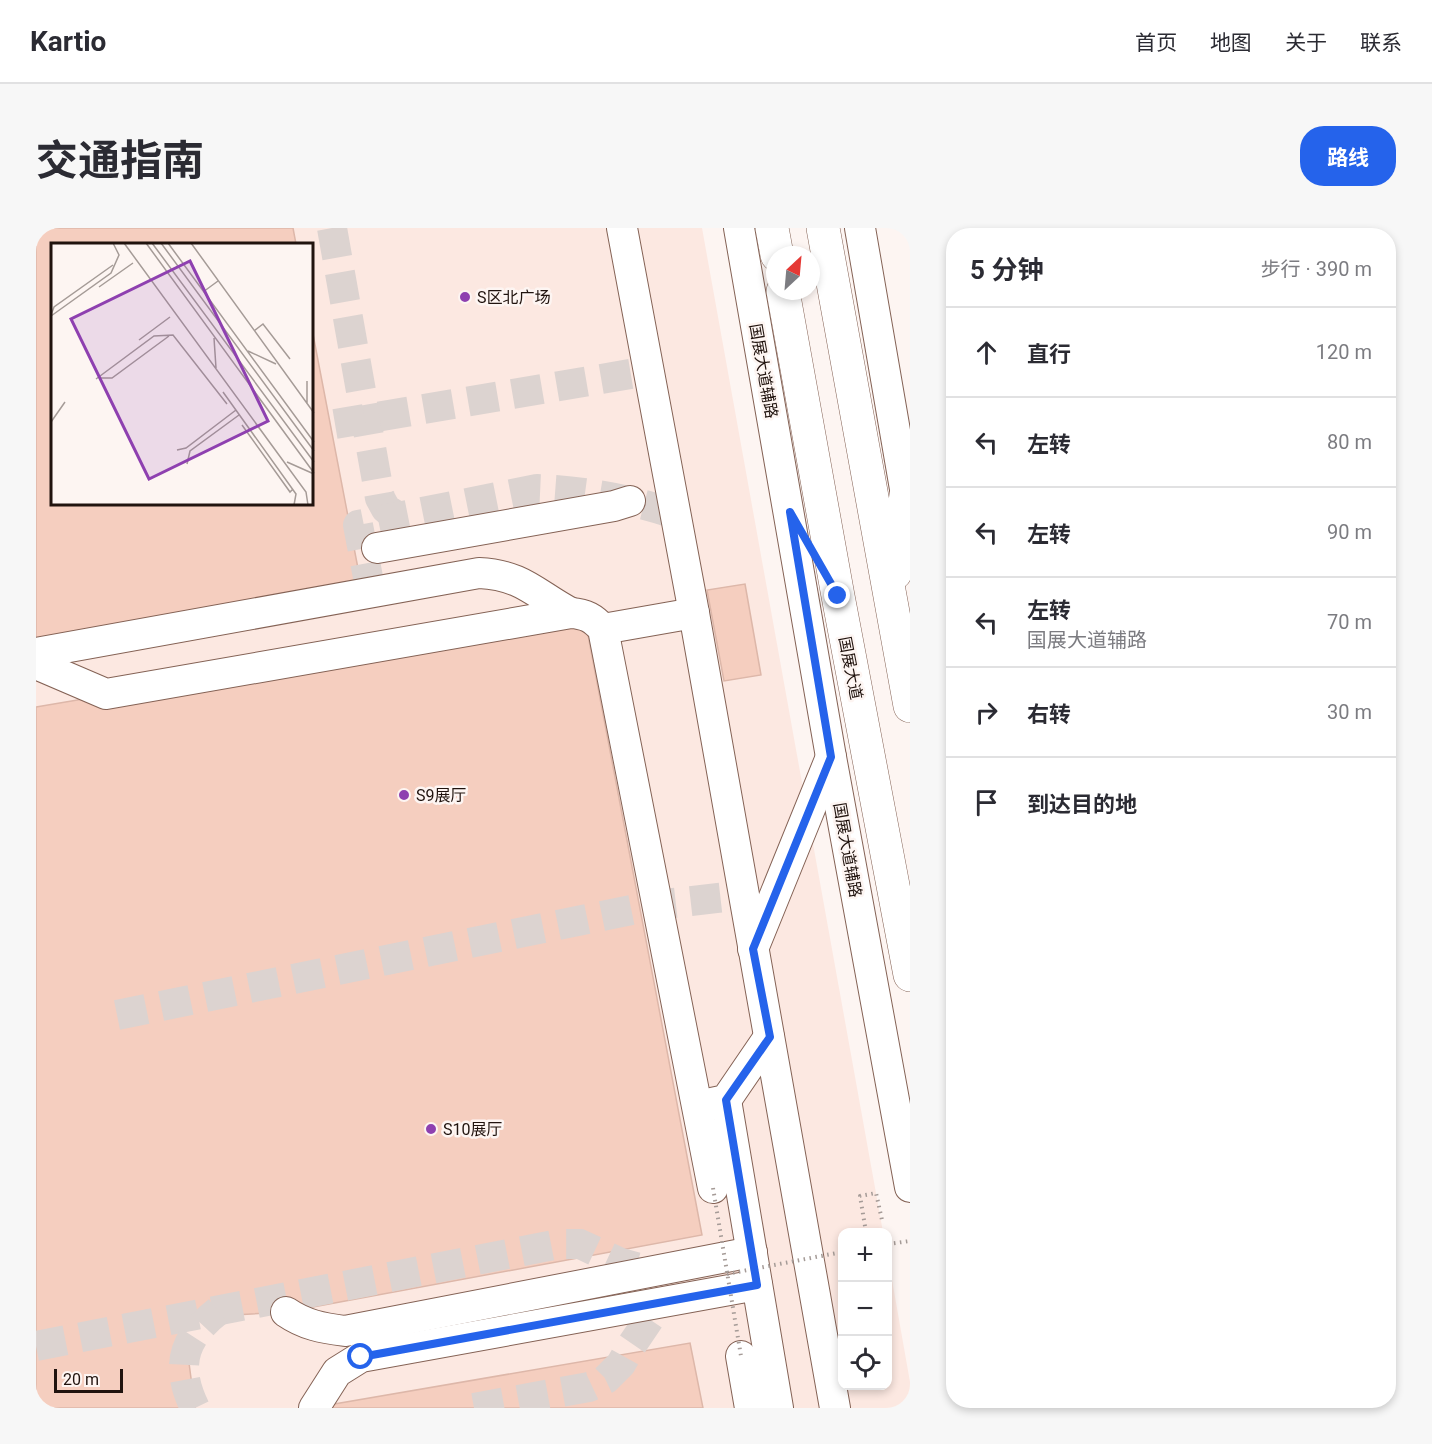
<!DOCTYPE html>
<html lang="zh">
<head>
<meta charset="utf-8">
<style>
  :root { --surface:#fff; --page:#f7f7f7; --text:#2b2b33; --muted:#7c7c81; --line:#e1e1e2; --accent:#2563eb }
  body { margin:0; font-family:Roboto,"Noto Sans SC",sans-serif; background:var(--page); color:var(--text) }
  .controls { position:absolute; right:18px; bottom:18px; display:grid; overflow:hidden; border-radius:12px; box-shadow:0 3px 9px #0003 }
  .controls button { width:54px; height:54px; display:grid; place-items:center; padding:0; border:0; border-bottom:2px solid var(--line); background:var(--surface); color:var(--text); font:30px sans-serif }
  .compass { position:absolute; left:730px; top:18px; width:54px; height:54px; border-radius:50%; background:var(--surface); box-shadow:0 3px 9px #0003; rotate:26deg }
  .scale { position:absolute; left:18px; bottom:15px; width:69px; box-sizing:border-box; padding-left:6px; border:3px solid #20130e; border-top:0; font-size:16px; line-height:21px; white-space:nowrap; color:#20130e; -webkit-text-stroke:4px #fdf5f2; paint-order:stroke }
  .stop { position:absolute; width:18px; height:18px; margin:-14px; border:4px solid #2563eb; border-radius:50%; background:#fff }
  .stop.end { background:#2563eb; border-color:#fff; box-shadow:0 2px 6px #0008 }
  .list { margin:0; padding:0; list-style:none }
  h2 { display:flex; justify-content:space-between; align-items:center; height:78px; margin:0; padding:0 24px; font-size:26px }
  h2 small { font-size:20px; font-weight:400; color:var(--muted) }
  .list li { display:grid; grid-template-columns:39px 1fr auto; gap:18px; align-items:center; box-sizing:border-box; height:90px; padding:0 24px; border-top:2px solid var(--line) }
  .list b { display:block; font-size:22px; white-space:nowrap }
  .list p { margin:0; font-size:20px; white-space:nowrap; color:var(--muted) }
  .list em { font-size:20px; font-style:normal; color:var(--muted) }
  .icon { flex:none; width:33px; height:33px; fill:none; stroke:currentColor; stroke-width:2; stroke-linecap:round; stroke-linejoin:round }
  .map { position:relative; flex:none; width:874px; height:1180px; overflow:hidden; border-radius:24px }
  header { display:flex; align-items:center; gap:36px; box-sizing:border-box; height:84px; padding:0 30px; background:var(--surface); border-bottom:2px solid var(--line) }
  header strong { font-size:28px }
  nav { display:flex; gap:33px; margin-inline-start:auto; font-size:21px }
  .intro { display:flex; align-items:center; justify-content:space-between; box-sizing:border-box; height:144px; padding:0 36px }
  h1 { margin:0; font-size:42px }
  .button { padding:15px 27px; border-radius:24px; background:var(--accent); color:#fff; font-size:21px; font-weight:700 }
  main { display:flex; gap:36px; padding:0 36px }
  aside { flex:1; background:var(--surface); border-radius:24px; box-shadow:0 3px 9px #0003 }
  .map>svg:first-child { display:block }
</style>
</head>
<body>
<header>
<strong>Kartio</strong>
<nav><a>首页</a><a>地图</a><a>关于</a><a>联系</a></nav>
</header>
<div class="intro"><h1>交通指南</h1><a class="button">路线</a></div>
<main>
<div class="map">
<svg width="874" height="1180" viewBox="0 0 874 1180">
  <rect width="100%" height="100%" fill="#fdf5f2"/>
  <path fill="#fce8e1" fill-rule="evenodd" d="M0 0H666L847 1004H806V1158H852V1029L874 1154V1180H0ZM16 16H276V276H16Z"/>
  <g fill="#f5cebf" stroke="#ddb7a9" stroke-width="1.5">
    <path d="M0 0H257L260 16H16V276H276V101L325 356 0 424Z"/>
    <path d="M709 356 725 447 688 453 671 362Z"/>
    <path d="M548 386 666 1007 250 1084 147 1090 159 1180H0V479Z"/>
    <path d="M654 1115 667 1180H275Z"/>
  </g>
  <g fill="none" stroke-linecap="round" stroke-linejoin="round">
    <g stroke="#dcd3d0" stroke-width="30" stroke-dasharray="30 15" stroke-linecap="butt">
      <path d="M296 0 344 270 350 281 363 289"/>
      <path d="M299 196 612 143"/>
      <path d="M335 365 322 297 501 261C549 263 594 271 639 286"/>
      <path d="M81 787 620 677 708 667"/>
      <path d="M0 1118 523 1016H544L585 1035 614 1043"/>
      <path d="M0 1178V1180"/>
      <path d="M159 1180C139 1139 146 1111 182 1083"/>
      <path d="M438 1180 553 1159 570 1151 585 1136 595 1118 625 1074"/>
    </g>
    <defs>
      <g id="minor">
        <path d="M586 0 658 385 799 1180"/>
        <path d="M703 0 795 529 874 959"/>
        <path d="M824 0 874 290"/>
        <path d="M341 320 578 278 594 273"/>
        <path d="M567 401 658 385"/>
        <path d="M0 425 443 345C487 347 499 366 535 385"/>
        <path d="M0 436 70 466 535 385C550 386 557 390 567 401L677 960"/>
        <path d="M717 721 795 529"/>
        <path d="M690 872 742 1180"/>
        <path d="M671 876 690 872 733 809"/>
        <path d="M250 1084C269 1097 286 1100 309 1103L716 1024"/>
        <path d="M705 1128 714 1180"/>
        <path d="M278 1180 301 1144 325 1129 721 1057"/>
      </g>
      <g id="major">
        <path d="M736 0 741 27"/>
        <path d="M787 0 874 478"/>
        <path d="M747 63 802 368 874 747"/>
        <path d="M859 345 870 267"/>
      </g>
    </defs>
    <use href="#minor" stroke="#846255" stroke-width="32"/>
    <use href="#major" stroke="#846255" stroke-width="34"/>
    <g stroke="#a59b97" stroke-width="4" stroke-dasharray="1.5 4.5" stroke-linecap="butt">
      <path d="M830 1004 824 968 840 965 846 992"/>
      <path d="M852 1016 874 1013"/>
    </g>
    <use href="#minor" stroke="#fff" stroke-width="30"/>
    <use href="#major" stroke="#fff" stroke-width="33"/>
    <g stroke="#a59b97" stroke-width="4" stroke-dasharray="1.5 4.5" stroke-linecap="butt">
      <path d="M677 960 705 1128"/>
      <path d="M691 1046 806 1024"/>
    </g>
  </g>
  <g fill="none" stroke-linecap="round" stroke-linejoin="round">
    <path stroke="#2563eb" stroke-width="8" d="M325 1129 721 1057 690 872 734 809 717 721 795 529 754 284 802 368"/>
  </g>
  <g fill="#8e40b0" stroke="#fdf5f2" stroke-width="2">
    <circle cx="429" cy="69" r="6"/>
    <circle cx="368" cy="567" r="6"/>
    <circle cx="395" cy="901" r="6"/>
  </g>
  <g text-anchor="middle" stroke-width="5" stroke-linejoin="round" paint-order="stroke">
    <g font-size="16" fill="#20130e" stroke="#fdf5f2" text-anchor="start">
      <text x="441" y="75">S区北广场</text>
      <text x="380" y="573">S9展厅</text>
      <text x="407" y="907">S10展厅</text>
    </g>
    <g font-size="16" fill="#20130e" stroke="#fdf5f2">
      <text transform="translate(728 143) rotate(80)" y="6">国展大道辅路</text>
      <text transform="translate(815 440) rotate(79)" y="6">国展大道</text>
      <text transform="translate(812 622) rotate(80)" y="6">国展大道辅路</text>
    </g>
  </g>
  <g transform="translate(15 15)">
    <rect width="262" height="262" fill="#fdf5f2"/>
    <path fill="none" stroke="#a59b97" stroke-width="1.5" d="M73 0 255 249 257 262M95 0 263 230M101 0 263 219M110 0 263 208M117 0 263 199M140 0 263 170M48 44 82 20M152 49 167 38M0 72 3 64 62 22M0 73 60 30 68 12 62 0M203 88 212 81 239 116M163 95 165 125M88 97 119 74M197 108 225 121M48 135H61L118 93M45 136 103 93 122 92 176 161M256 138V161M172 149 245 251 243 262M0 179 14 159M191 182 239 249 242 246M126 207 135 205 185 167M236 219 263 231M136 221 139 208 188 172"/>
    <path fill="#8e40b0" fill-opacity="0.15" stroke="#8e40b0" stroke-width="3" d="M139 18 217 178 98 236 20 76Z"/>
    <rect width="262" height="262" fill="none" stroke="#20130e" stroke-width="3"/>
  </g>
</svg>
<div class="controls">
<button>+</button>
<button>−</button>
<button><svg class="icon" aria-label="locate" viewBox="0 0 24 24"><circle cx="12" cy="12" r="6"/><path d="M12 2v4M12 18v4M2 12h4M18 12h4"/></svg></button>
</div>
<svg class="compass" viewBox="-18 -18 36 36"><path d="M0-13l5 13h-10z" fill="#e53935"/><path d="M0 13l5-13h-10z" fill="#7c7c81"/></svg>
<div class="scale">20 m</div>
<div class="stop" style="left:325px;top:1129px"></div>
<div class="stop end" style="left:802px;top:368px"></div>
</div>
<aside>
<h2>5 分钟<small>步行 · 390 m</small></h2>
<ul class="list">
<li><svg class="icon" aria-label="ahead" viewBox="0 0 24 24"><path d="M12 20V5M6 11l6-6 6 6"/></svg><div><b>直行</b></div><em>120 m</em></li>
<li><svg class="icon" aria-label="left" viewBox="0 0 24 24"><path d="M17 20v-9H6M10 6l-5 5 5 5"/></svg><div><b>左转</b></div><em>80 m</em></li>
<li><svg class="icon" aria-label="left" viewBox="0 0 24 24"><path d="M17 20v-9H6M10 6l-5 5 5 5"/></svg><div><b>左转</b></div><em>90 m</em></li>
<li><svg class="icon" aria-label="left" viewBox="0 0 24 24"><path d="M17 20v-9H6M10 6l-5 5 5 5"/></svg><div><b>左转</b><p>国展大道辅路</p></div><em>70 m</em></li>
<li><svg class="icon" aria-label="right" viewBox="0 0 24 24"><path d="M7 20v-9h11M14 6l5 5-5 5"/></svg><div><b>右转</b></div><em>30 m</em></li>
<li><svg class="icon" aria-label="arrive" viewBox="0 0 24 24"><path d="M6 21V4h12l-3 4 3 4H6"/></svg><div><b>到达目的地</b></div></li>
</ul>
</aside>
</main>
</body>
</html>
